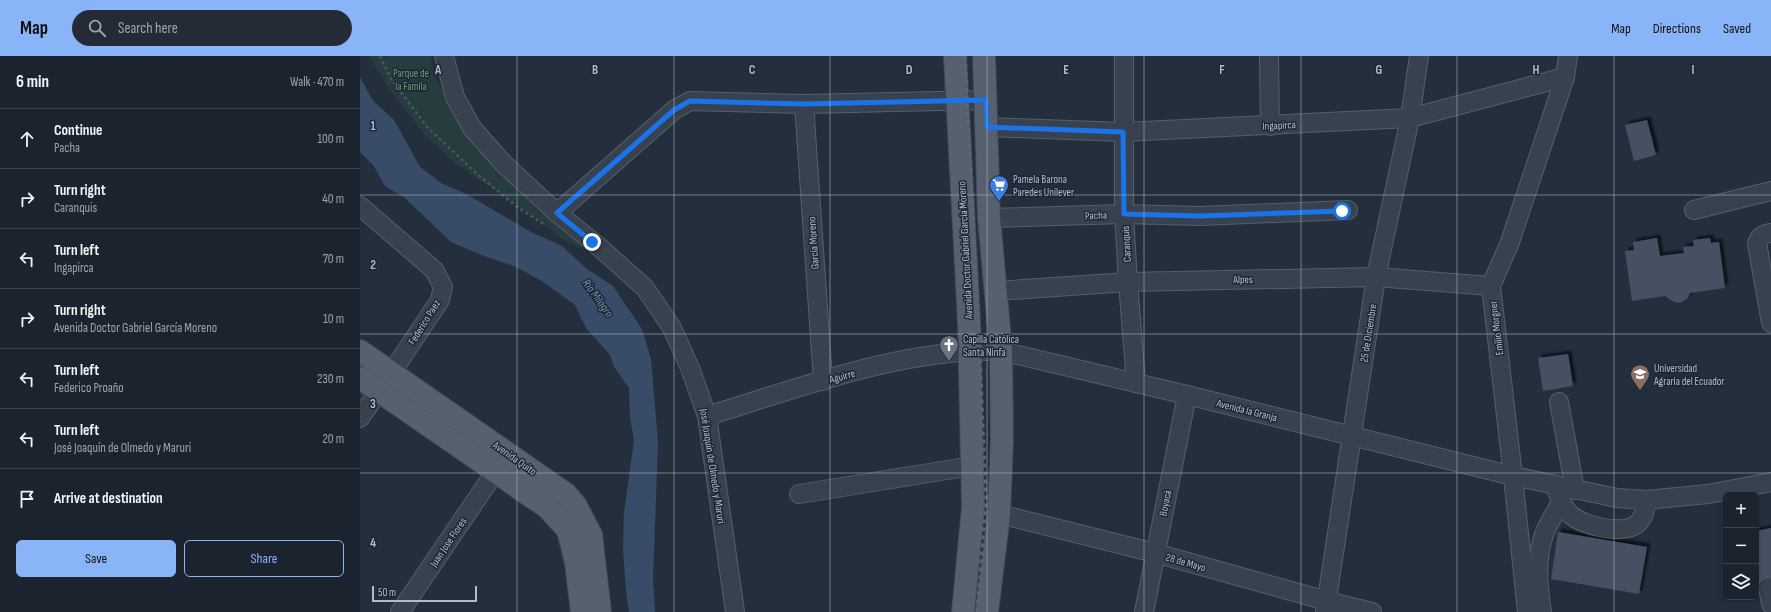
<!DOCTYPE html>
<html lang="en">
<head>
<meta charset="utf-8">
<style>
  :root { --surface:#1b232e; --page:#242b36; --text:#f1f3f6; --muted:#a0a4aa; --line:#39404a; --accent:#8ab4f8 }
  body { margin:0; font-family:"Sofia Sans Condensed",sans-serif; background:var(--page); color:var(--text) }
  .controls { position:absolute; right:12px; bottom:12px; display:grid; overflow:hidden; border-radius:6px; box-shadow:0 2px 6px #0003 }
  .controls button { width:36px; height:36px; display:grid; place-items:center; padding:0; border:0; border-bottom:1px solid var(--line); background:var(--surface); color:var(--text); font:20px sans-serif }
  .scale { position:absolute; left:12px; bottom:10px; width:105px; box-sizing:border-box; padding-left:4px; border:2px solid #b4bcc9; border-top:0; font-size:11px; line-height:14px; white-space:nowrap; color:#b4bcc9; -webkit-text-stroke:3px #1d2633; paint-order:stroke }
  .stop { position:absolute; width:12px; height:12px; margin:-9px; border:3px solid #1a73e8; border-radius:50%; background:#fff }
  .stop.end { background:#1a73e8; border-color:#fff; box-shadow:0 1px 4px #0008 }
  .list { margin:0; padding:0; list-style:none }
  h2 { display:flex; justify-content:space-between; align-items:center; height:52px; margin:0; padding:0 16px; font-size:17px }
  h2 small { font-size:13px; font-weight:400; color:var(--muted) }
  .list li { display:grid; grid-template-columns:26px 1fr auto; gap:12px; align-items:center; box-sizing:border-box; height:60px; padding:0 16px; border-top:1px solid var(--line) }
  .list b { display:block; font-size:15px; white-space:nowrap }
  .list p { margin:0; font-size:13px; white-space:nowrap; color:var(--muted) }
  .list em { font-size:13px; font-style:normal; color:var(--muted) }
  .actions { display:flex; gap:8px; padding:12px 16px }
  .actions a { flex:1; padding:9px 0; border:1px solid var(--accent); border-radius:6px; text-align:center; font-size:14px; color:var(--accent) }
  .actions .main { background:var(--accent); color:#111 }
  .icon { flex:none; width:22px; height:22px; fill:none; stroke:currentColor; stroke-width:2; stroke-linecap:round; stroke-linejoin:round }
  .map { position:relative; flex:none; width:1411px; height:556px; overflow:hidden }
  header { display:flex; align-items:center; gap:24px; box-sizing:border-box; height:56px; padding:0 20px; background:var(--accent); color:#111 }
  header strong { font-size:19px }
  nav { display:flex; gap:22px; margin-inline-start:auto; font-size:14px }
  .search { width:280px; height:36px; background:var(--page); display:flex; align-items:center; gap:10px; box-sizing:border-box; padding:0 14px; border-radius:22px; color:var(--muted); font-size:15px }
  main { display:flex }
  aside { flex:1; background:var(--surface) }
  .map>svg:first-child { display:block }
</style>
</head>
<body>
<header>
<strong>Map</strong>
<div class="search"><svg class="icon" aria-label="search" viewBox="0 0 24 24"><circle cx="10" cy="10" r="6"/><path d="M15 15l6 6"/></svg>Search here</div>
<nav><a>Map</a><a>Directions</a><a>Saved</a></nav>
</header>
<main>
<aside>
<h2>6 min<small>Walk · 470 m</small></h2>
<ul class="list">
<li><svg class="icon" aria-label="ahead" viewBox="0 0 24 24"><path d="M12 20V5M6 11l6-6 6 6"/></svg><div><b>Continue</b><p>Pacha</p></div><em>100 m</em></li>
<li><svg class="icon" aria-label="right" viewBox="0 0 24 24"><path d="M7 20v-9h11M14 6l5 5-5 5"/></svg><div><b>Turn right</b><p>Caranquis</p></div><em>40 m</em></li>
<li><svg class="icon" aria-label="left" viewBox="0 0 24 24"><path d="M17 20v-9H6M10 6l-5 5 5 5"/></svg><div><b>Turn left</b><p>Ingapirca</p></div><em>70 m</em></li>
<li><svg class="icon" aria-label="right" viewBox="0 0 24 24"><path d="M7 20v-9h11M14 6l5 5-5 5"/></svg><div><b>Turn right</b><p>Avenida Doctor Gabriel García Moreno</p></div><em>10 m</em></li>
<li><svg class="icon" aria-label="left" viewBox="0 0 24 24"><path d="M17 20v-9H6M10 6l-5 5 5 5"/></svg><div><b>Turn left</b><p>Federico Proaño</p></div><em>230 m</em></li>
<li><svg class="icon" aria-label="left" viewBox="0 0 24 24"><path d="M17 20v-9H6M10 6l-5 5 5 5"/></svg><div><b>Turn left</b><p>José Joaquín de Olmedo y Maruri</p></div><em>20 m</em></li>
<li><svg class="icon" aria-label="arrive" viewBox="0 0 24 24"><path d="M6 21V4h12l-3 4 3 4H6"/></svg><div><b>Arrive at destination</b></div></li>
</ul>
<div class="actions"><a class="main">Save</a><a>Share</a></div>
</aside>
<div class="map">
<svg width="1411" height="556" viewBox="0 0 1411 556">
  <defs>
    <filter id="shadow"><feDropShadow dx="3.5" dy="-3.5" stdDeviation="1" flood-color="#0009"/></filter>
  </defs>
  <rect width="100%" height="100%" fill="#242f3e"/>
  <path fill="#263c3f" d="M9 0H71L73 17 114 90 176 152 208 178 227 191 225 195 202 183 184 168 96 108 63 77 25 27Z"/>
  <path fill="#394c67" d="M0 21 13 45 34 64 60 111 81 127 106 138 171 176 202 190 227 213 253 230 282 273 291 303 298 387 293 523 295 556H269L266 535 263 494 264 457 274 385 270 361 269 332 254 311 250 299 226 272 215 249 182 225 154 210 124 200 91 186 45 142 25 130 13 109 0 96Z"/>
  <g fill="#455162" filter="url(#shadow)">
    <path d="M1287 64 1296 99 1274 105 1265 69Z"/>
    <path d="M1297 182 1300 200 1324 197 1323 191 1334 190 1333 184 1350 182 1351 187 1359 186 1365 232 1330 237 1327 243 1320 247 1314 246 1305 240 1272 245 1265 195 1274 194 1273 186Z"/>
    <path d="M1208 298 1213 330 1183 335 1178 302Z"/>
    <path d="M1411 472V521L1402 523 1398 529H1396V475Z"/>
    <path d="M1198 476 1287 491 1279 538 1191 523Z"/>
  </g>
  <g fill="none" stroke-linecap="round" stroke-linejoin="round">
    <defs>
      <g id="minor">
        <path d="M84 0 95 41 112 72 144 108 197 157 238 190 285 232 312 272 330 312 347 360 375 556"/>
        <path d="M764 0V158L768 226 776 327"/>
        <path d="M909 0 910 70"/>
        <path d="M444 48 463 325"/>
        <path d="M627 71 763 76 1050 62 1205 21"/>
        <path d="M0 150 74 214 83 231 80 244 32 316"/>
        <path d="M1334 154 1411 135"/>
        <path d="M197 157 314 54 330 45 444 48 626 44"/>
        <path d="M629 162 764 158 840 160 988 154"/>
        <path d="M1411 177C1403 178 1400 180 1397 187L1411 267"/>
        <path d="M636 235 768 226 1016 221 1131 230"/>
        <path d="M1199 346 1215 434"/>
        <path d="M347 360C439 332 544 292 641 295L827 339 1153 420 1257 442 1286 444 1348 438 1411 426"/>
        <path d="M0 362 18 336"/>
        <path d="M1195 429C1199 440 1202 452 1211 459 1224 470 1264 480 1278 467 1285 461 1285 452 1286 444"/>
        <path d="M439 438 612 410"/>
        <path d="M639 458 795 497 967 545 1012 556"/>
        <path d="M1408 531 1411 548"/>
        <path d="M40 556 135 416"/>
        <path d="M784 556 827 339"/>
        <path d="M965 556 1016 221 1050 62 1059 0"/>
        <path d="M1167 556 1153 420 1131 230 1150 186 1205 21 1208 0"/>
        <path d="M1182 556C1178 531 1175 501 1185 476 1189 466 1196 456 1201 446"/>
      </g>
      <g id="major">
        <path d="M595 0 609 267 613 452 603 556"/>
        <path d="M624 0 629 162 641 295 642 384 639 458 627 556"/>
        <path d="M0 295 206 438 216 450 231 479 240 556"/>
        <path d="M0 322 188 452 208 474 216 506 222 556"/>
      </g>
    </defs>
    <use href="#minor" stroke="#565f6c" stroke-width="20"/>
    <use href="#major" stroke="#414a57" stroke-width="24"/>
    <path stroke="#44595c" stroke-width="2.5" stroke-dasharray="3 3" stroke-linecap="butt" d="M20 0 31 23 67 71 116 117 156 150 185 169"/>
    <use href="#minor" stroke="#38414e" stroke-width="18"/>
    <use href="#major" stroke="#56606e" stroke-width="22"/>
    <path stroke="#5a6575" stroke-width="3" stroke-dasharray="4 4" stroke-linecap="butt" d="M605 0 620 295 626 445 617 556"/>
  </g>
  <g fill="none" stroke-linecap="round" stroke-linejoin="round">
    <path stroke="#1a73e8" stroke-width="5" d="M232 186 197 157 314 54 330 45 444 48 626 44 627 71 763 76 764 158 840 160 982 155"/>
  </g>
  <path fill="none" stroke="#b4bcc9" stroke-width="1" stroke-opacity="0.55" d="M157 0V556M314 0V556M470 0V556M627 0V556M784 0V556M941 0V556M1097 0V556M1254 0V556M0 139H1411M0 278H1411M0 417H1411"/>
  <defs>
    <symbol id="supermarket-pin" viewBox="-11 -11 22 30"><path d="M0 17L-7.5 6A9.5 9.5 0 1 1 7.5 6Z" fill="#3f7fe0" stroke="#1d2633"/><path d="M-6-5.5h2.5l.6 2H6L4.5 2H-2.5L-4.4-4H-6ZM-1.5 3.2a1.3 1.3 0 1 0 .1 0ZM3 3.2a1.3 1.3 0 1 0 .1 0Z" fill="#fff"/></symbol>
    <symbol id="church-pin" viewBox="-11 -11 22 30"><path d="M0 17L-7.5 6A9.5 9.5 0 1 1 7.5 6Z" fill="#6b7280" stroke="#1d2633"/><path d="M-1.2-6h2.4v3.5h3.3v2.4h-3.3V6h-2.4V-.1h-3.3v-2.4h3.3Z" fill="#fff"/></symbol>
    <symbol id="university-pin" viewBox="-11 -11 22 30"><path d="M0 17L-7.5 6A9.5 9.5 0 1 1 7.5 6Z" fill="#8d6e63" stroke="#1d2633"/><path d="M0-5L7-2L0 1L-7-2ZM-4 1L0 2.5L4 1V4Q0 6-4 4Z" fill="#fff"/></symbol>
  </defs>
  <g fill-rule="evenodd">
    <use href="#supermarket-pin" x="628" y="118" width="22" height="30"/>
    <use href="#church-pin" x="578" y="278" width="22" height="30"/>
    <use href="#university-pin" x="1269" y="307" width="22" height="30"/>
  </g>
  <g text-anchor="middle" stroke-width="3" stroke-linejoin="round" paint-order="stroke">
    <g font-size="11" fill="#6b9a76" stroke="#1d2633">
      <text x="51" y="21">Parque de<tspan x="51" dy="13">la Famila</tspan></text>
    </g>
    <g font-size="11" fill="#b4bcc9" stroke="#1d2633">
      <text transform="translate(919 69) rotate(-3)" y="4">Ingapirca</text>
      <text transform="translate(736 159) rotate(-2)" y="4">Pacha</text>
      <text transform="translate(453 187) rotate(-94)" y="4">Garcia Moreno</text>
      <text transform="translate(766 188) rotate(-93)" y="4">Caranquis</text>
      <text transform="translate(605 194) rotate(-93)" y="4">Avenida Doctor Gabriel García Moreno</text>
      <text transform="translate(883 223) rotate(-1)" y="4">Alpes</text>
      <text transform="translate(64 266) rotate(-58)" y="4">Federico Paez</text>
      <text transform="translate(1136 272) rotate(-97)" y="4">Emilio Morgner</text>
      <text transform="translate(1008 277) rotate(-81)" y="4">25 de Diciembre</text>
      <text transform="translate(482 320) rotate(-15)" y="4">Aguirre</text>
      <text transform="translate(887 354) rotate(14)" y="4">Avenida la Granja</text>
      <text transform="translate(155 402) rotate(35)" y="4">Avenida Quito</text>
      <text transform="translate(353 410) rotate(81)" y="4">José Joaquín de Olmedo y Maruri</text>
      <text transform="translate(805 447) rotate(-78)" y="4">Boyacá</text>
      <text transform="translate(88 486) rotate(-56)" y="4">Juan Jose Flores</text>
      <text transform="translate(826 506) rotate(16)" y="4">28 de Mayo</text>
    </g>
    <g font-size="11" fill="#b4bcc9" stroke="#1d2633" text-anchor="start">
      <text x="653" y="127">Pamela Barona<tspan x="653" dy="13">Paredes Unilever</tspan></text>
      <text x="603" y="287">Capilla Católica<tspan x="603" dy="13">Santa Ninfa</tspan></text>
      <text x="1294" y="316">Universidad<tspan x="1294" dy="13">Agraria del Ecuador</tspan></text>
    </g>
    <g font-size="12" font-style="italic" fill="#7c92b1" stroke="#1d2633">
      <text transform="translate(238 242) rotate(54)" y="4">Río Milagro</text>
    </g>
  </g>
  <g font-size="13" text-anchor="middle" font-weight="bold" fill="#b4bcc9" stroke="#1d2633" stroke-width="3" stroke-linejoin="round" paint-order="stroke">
    <text x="78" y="18">A</text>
    <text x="235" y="18">B</text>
    <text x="392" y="18">C</text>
    <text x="549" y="18">D</text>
    <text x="706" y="18">E</text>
    <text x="862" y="18">F</text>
    <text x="1019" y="18">G</text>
    <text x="1176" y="18">H</text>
    <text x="1333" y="18">I</text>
    <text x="13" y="74">1</text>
    <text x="13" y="213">2</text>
    <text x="13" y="352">3</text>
    <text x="13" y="491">4</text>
  </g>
</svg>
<div class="controls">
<button>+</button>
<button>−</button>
<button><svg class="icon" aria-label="layers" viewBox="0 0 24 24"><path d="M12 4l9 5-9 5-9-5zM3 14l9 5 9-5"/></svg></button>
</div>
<div class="scale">50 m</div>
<div class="stop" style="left:982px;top:155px"></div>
<div class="stop end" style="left:232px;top:186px"></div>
</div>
</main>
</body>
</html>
